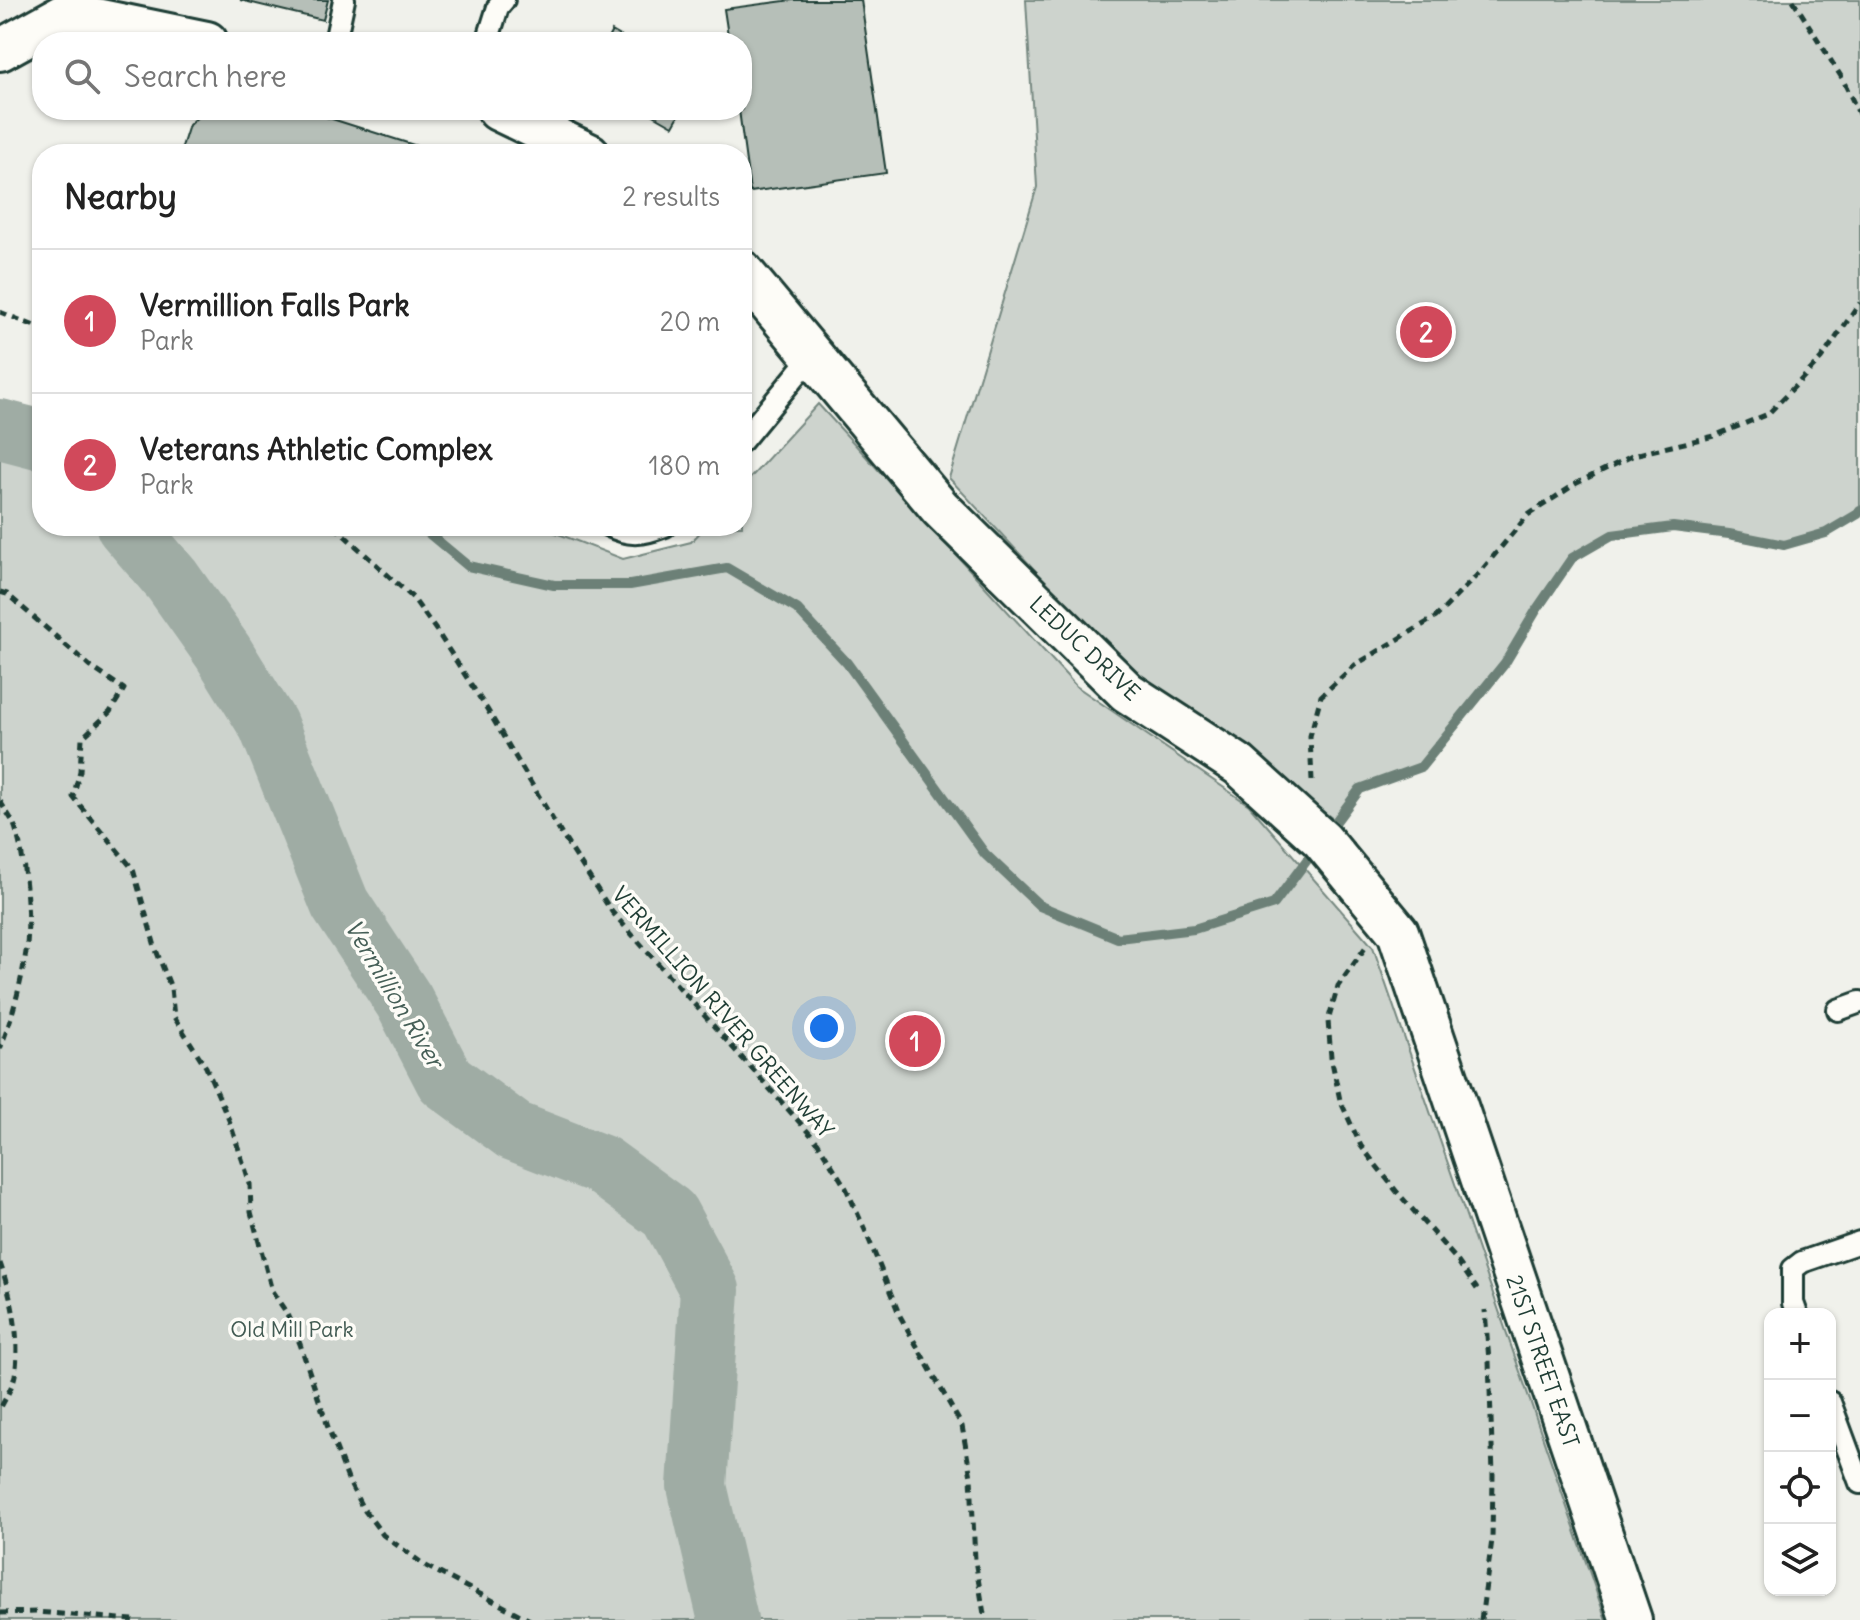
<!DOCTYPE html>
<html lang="en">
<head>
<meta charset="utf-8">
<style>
  :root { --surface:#fff; --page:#f6f6f6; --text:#222; --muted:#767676; --line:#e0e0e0; --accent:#d1495b }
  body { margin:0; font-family:Delius,sans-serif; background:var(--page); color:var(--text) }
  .controls { position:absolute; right:24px; bottom:24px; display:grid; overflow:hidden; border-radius:16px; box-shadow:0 2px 6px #0004 }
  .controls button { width:72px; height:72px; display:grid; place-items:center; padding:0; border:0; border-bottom:2px solid var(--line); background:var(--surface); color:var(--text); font:40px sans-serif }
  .you { position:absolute; left:824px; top:1028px; width:28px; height:28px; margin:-20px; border:6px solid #fff; border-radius:50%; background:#1a73e8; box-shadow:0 0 0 12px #1a73e833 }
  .badge { display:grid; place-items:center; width:52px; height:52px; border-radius:50%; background:var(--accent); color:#fff; font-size:26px; font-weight:700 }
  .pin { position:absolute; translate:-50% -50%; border:4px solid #fff; box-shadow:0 2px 8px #0006 }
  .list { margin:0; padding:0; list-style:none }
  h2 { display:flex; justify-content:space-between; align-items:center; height:104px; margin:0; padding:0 32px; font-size:34px }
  h2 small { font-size:26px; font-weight:400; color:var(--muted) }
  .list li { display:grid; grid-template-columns:52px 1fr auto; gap:24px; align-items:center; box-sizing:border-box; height:144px; padding:0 32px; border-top:2px solid var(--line) }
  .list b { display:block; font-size:30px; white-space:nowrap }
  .list p { margin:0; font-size:26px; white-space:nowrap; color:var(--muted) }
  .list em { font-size:26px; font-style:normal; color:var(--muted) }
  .icon { flex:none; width:44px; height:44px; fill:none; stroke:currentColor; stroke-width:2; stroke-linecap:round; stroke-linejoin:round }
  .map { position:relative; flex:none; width:1860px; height:1620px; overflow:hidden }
  .search { position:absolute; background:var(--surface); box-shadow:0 2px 6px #0004; left:32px; top:32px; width:720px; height:88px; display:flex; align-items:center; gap:20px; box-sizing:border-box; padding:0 28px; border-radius:32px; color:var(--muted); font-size:30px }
  .panel { position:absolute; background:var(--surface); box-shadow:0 2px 6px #0004; left:32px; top:144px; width:720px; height:392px; border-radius:32px }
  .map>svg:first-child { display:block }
</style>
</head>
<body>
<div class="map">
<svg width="1860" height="1620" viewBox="0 0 1860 1620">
  <rect width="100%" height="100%" fill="#f0f1eb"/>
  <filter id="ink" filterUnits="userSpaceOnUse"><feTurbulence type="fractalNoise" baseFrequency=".0125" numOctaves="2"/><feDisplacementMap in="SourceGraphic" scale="16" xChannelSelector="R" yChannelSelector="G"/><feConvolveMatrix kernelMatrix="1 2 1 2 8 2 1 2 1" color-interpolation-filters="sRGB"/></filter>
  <g filter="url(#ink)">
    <g fill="#cdd3cd" stroke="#768880" stroke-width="2">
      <path d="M1026 0H1860V510L1858 514 1826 533 1784 545 1729 534 1673 527 1612 535 1572 558 1537 609 1505 663 1421 767 1360 789 1336 821 1131 673 949 478 1037 187Z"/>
      <path d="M818 404 1076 686 1249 805 1373 947 1606 1620H0V429L42 440V526H538L623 559 691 542 706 526H742V487Z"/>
    </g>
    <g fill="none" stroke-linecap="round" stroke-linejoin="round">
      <g stroke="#6c8077" stroke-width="10">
        <path d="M420 526 468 566 554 585H630L727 568 797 609 847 663 985 854 1040 906 1118 938 1194 929 1274 904 1316 848"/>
        <path d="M1328 832 1360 789 1421 767 1505 663 1537 609 1572 558 1612 535 1673 527 1729 534 1784 545 1826 533 1858 514 1860 510"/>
      </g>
      <g stroke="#9faca4" stroke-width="60">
        <path d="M0 429 42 440"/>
        <path d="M126 526 172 580 223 652 268 725 340 904 404 1001 445 1080 514 1131 602 1165 669 1214 710 1290 697 1486 728 1620"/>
      </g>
    </g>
    <g fill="#b6bfb8" stroke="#1f3d34" stroke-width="2">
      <path d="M240 0H328L323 20Z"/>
      <path d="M792 0H861L886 173 750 192 739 110H742V42H729L724 9Z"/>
      <path d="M612 31 631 42H606Z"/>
      <path d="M205 110H304L442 154H190L181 150 189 125Z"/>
      <path d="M645 110H682L673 126Z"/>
    </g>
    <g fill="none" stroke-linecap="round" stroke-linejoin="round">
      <defs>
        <g id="lane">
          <path d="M335 42 344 0"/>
          <path d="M487 42 498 7 504 0"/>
          <path d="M742 441 812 356"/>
          <path d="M609 526C630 537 644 534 665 526"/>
          <path d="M1838 1010 1860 1002"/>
          <path d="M1797 1314 1793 1303V1269L1802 1262 1860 1242"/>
          <path d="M1830 1402 1860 1483"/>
        </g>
        <g id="street">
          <path d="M0 50 67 13 207 42"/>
          <path d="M498 110 589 154"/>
          <path d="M742 271 940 508 1127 692 1239 765 1322 840 1398 932 1631 1620"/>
        </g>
      </defs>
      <use href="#lane" stroke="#1f3d34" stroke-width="26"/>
      <use href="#street" stroke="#1f3d34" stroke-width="46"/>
      <g stroke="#1f3d34" stroke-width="5" stroke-dasharray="8 6" stroke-linecap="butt">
        <path d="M1793 0 1842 78 1860 116"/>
        <path d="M0 312 42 329"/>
        <path d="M334 526 413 598 436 630 487 709 562 835 612 912 818 1143 846 1188 865 1230 900 1316 962 1426 971 1477 975 1560 985 1620"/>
        <path d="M0 592 7 594 91 667 124 689 110 712 82 738 80 771 73 797 133 869 156 950 171 988 174 1017 206 1067 229 1120 246 1171 250 1184 251 1212 272 1291 286 1312 300 1344 328 1427 349 1482 362 1507 383 1535 426 1566 530 1620"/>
        <path d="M1312 781 1310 736 1321 696 1355 665 1436 617 1481 571 1528 515 1577 483 1634 455 1714 436 1768 414 1821 359 1860 303"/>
        <path d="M0 801C4 808 9 815 13 822 25 849 31 923 26 952 21 985 12 1018 0 1049"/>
        <path d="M1365 948 1338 986 1328 1021 1331 1057 1340 1100 1361 1146 1397 1192 1456 1259 1477 1289"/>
        <path d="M0 1263C12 1298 21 1338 15 1375 13 1386 5 1399 0 1409"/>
        <path d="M0 1613 37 1612 133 1620"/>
        <path d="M1481 1620 1492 1540 1493 1475 1489 1361 1485 1310"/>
      </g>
      <use href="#lane" stroke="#fdfcf7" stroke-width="20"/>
      <use href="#street" stroke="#fdfcf7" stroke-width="40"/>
    </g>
  </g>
  <g text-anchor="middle" stroke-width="7" stroke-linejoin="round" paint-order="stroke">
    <g font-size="22" fill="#1f3d34" stroke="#fdfcf7">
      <text transform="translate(1085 648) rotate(43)" y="8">LEDUC DRIVE</text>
      <text transform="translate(723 1012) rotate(49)" y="8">VERMILLION RIVER GREENWAY</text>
      <text transform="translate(1543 1361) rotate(71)" y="8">21ST STREET EAST</text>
    </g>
    <g font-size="22" fill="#425b53" stroke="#fdfcf7">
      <text x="292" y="1337">Old Mill Park</text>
    </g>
    <g font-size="24" font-style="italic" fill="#455e56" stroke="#fdfcf7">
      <text transform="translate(394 994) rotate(59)" y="8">Vermillion River</text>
    </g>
  </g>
</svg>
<div class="controls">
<button>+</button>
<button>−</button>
<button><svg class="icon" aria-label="locate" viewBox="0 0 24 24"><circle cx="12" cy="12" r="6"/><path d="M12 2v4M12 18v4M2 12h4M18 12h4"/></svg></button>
<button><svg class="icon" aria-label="layers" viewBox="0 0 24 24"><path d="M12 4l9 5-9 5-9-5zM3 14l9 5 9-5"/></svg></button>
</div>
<div class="you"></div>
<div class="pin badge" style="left:915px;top:1041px">1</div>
<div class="pin badge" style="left:1426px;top:332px">2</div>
<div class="search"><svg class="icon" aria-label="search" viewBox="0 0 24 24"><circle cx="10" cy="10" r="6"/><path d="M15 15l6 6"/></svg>Search here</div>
<section class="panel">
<h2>Nearby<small>2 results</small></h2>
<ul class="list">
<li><span class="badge">1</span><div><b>Vermillion Falls Park</b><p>Park</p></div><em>20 m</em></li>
<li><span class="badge">2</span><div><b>Veterans Athletic Complex</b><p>Park</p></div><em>180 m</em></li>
</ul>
</section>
</div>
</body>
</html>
